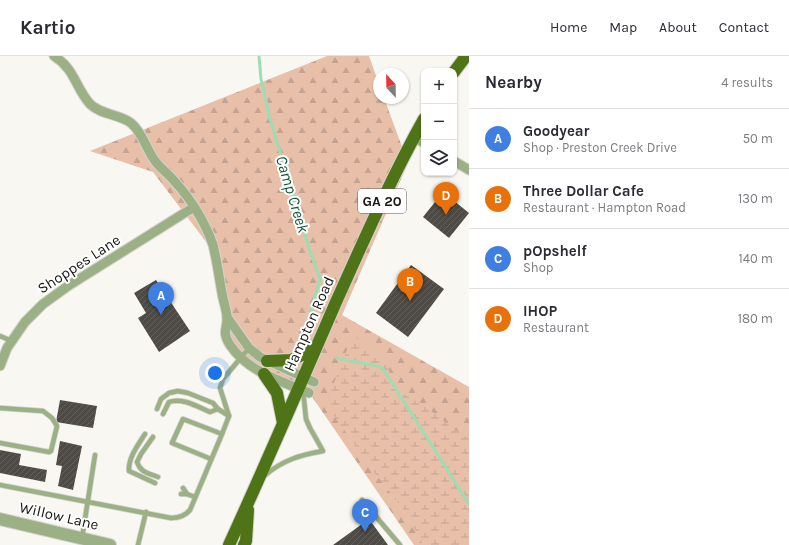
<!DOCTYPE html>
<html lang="en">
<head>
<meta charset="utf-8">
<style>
  :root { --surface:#fff; --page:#f2f2f3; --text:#2b2b33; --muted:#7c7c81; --line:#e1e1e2; --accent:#942b8e }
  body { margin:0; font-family:Karla,sans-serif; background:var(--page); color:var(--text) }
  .controls { position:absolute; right:12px; top:12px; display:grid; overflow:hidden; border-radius:8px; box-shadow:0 1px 3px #0004 }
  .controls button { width:36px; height:36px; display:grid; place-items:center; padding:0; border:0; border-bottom:1px solid var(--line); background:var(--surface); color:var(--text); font:20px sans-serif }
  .compass { position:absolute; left:373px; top:12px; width:36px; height:36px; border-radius:50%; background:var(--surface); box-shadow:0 1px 3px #0004; rotate:338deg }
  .you { position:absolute; left:215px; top:317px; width:14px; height:14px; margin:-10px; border:3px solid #fff; border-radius:50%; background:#1a73e8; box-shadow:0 0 0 6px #1a73e833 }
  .badge { display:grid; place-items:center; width:26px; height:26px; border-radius:50%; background:var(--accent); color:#fff; font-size:13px; font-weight:700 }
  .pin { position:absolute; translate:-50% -33px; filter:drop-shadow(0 1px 2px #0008) }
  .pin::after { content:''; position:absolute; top:21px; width:14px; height:12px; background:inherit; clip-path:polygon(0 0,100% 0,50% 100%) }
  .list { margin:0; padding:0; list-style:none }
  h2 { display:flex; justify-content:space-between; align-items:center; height:52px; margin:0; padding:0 16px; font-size:17px }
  h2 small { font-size:13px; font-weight:400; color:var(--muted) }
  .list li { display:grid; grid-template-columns:26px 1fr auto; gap:12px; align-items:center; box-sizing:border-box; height:60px; padding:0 16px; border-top:1px solid var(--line) }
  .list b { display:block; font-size:15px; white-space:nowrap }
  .list p { margin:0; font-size:13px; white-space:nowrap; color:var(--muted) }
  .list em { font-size:13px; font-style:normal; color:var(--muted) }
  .icon { flex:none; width:22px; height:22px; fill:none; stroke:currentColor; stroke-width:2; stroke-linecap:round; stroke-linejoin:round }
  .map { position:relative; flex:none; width:469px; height:489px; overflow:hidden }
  header { display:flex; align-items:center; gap:24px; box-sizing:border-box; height:56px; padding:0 20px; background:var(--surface); border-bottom:1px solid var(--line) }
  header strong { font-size:19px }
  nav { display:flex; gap:22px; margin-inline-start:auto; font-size:14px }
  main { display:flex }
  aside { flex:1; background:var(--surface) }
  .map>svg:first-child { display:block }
</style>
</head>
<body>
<header>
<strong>Kartio</strong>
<nav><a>Home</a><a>Map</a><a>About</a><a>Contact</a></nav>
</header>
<main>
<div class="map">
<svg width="469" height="489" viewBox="0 0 469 489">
  <defs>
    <pattern id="forest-firs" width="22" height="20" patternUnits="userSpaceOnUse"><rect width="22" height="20" fill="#e8bfa9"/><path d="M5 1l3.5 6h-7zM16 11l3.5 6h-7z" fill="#c6a391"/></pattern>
    <pattern id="wetland-marsh" width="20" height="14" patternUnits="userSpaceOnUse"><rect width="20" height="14" fill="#e8bfa9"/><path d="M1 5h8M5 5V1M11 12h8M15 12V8" fill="none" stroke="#c6a391"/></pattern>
    <pattern id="building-hatch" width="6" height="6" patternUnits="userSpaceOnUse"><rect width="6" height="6" fill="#4e4a45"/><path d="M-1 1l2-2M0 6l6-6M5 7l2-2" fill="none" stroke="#63605c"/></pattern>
  </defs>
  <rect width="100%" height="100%" fill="#f8f7f1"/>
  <path fill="url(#forest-firs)" d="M327 0H369L379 28V42H384L408 107 342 259 469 331V489H414L308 335 228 293 210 191 153 116 90 95Z"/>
  <path fill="url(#wetland-marsh)" d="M353 279 385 305 396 333 427 352 469 384V489H423L406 457 370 411 326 348 338 316Z"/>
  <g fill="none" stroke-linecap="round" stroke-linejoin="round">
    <g stroke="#9dddb4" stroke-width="3">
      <path d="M259 0 261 23 271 67 299 156 309 192 320 223 305 275"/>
      <path d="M336 302 382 311 469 448"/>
    </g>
  </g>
  <g fill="url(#building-hatch)">
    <path d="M443 136 469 157 449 182 423 161Z"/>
    <path d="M411 209 444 233 408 281 376 257Z"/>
    <path d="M156 224 190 275 159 296 138 262 146 257 134 237Z"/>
    <path d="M60 344 97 350 93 372 56 366Z"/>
    <path d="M60 385 82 390 73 434 58 430 62 410 56 409Z"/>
    <path d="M0 394 21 398 19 409 47 414 45 426 0 417Z"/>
    <path d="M369 463 388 489H333Z"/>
  </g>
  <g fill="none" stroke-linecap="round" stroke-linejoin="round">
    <defs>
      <g id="service">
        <path d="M0 280 12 285"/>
        <path d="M0 352 43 355 52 362 57 370 51 395 49 396 0 387"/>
        <path d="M157 353 161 343 169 337 178 335 188 337 213 347 218 353 229 360"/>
        <path d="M163 358 169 346C182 341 198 351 210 356L218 353"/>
        <path d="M145 378C138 389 128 402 129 415L155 427"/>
        <path d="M153 381 141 398 137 406C141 417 148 417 158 421"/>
        <path d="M211 403 172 387 183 363 222 378"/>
        <path d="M264 420C283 404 300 399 323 395L310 372 306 363 303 334"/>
        <path d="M0 429 171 462C179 462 185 460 190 454L222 378 229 360 220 332 223 323 249 292"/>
        <path d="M183 432 187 438"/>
        <path d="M181 438H187L195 441"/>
        <path d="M362 444 400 489"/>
        <path d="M82 482 95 399"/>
        <path d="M138 489 146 456"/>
      </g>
      <g id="minor">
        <path d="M54 0C75 13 75 31 90 48 101 59 119 58 131 67 143 77 146 93 155 105 161 113 170 119 176 127 191 143 206 168 213 189 217 205 219 221 222 237 223 244 226 252 227 260 228 273 221 275 230 289 248 316 281 325 309 337"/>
        <path d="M414 81 424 87"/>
        <path d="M454 105 469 114"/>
        <path d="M227 261 249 292 260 301 314 326"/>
        <path d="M0 310 7 292 25 266 43 248 68 230 194 151"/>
      </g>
      <path id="tertiary" d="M0 463 110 489"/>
      <g id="primary">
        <path d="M454 16 466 0"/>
        <path d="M267 305 291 304 304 298 317 289"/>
        <path d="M264 318 277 337 283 367"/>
        <path d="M229 489C266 408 301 327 336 246 364 184 391 122 424 63"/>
        <path d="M244 489 246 485 248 454"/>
      </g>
    </defs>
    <use href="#service" stroke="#d4d3cd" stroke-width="6"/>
    <use href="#minor" stroke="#d4d3cd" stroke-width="11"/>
    <use href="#tertiary" stroke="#d4d3cd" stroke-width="14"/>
    <use href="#primary" stroke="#d4d3cd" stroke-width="14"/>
    <use href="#service" stroke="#9bb084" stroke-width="4.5"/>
    <use href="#minor" stroke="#9bb084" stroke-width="9"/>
    <use href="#tertiary" stroke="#9bb084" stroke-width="12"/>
    <use href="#primary" stroke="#4f7417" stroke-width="12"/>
  </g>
  <g text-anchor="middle" stroke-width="4" stroke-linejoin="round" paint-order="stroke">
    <rect fill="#fff" stroke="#5c5c5a" stroke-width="1" x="358" y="133" width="48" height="24" rx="3"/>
    <g font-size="14" font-weight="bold" fill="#161613">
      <text x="382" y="150">GA 20</text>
    </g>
    <g font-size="15" fill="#161613" stroke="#fff">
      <text transform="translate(79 208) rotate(-33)" y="5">Shoppes Lane</text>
      <text transform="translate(309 268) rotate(-66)" y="5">Hampton Road</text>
      <text transform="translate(59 460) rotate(13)" y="5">Willow Lane</text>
    </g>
    <g font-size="16" font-style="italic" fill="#105b36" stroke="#fff">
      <text transform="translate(293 138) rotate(73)" y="6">Camp Creek</text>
    </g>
  </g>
</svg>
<div class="controls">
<button>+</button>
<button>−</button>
<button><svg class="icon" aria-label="layers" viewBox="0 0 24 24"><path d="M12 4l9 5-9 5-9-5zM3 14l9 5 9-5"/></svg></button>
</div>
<svg class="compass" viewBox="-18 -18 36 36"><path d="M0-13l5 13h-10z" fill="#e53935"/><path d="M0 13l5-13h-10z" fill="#7c7c81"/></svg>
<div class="you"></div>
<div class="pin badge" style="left:161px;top:259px;background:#3f7fe0">A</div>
<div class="pin badge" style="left:410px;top:245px;background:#e8710a">B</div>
<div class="pin badge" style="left:365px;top:476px;background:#3f7fe0">C</div>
<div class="pin badge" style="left:446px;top:159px;background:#e8710a">D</div>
</div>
<aside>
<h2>Nearby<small>4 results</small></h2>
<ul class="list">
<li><span class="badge" style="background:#3f7fe0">A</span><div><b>Goodyear</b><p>Shop · Preston Creek Drive</p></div><em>50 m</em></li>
<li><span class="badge" style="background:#e8710a">B</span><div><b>Three Dollar Cafe</b><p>Restaurant · Hampton Road</p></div><em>130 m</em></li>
<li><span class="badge" style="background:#3f7fe0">C</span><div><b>pOpshelf</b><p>Shop</p></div><em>140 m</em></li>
<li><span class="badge" style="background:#e8710a">D</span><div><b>IHOP</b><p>Restaurant</p></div><em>180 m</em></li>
</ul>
</aside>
</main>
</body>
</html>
